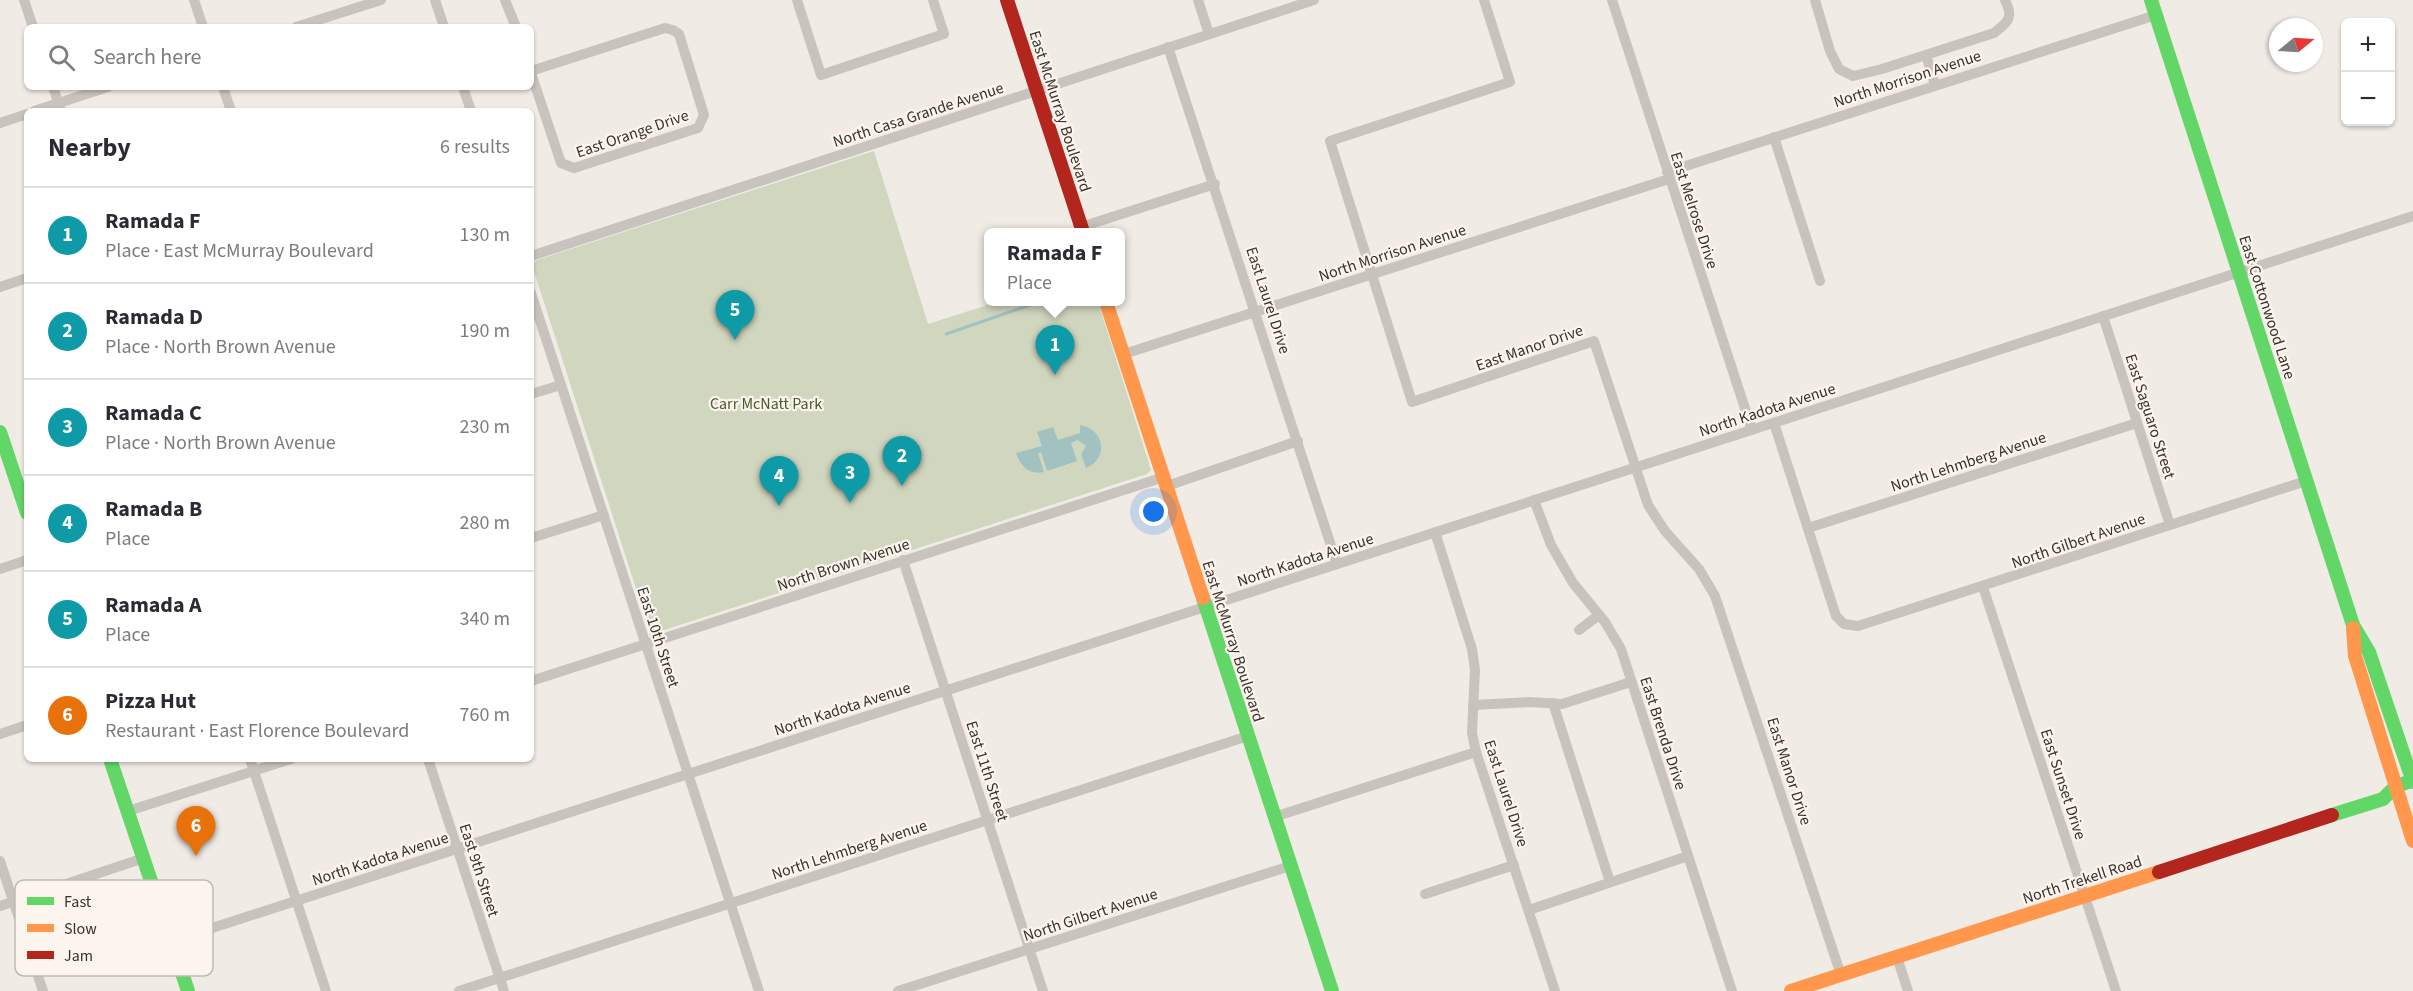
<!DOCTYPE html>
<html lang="en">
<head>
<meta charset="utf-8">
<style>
  :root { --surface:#fff; --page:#f2f2f3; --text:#2b2b33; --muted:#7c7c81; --line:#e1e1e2; --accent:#111827 }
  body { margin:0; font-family:"Source Sans 3",sans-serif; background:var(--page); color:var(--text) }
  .controls { position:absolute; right:18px; top:18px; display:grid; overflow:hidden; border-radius:9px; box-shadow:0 2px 4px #0004 }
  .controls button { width:54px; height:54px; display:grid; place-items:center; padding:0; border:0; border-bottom:2px solid var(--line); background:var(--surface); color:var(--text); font:30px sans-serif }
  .compass { position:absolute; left:2269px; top:18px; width:54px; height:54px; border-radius:50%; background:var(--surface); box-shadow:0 2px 4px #0004; rotate:72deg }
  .you { position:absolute; left:1154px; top:512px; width:21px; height:21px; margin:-15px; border:4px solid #fff; border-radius:50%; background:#1a73e8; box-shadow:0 0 0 9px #1a73e833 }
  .badge { display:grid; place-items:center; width:39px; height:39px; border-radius:50%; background:var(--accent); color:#fff; font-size:20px; font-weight:700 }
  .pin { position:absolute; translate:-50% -50px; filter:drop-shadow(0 2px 3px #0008) }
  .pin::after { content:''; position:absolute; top:32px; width:21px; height:18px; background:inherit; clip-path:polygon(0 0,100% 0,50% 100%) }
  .popup { position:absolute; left:984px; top:228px; width:141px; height:78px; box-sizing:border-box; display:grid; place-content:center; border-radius:9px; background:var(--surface); filter:drop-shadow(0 2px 4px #0005); font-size:20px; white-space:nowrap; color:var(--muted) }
  .popup b { font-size:22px; color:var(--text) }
  .popup::after { content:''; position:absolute; left:50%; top:100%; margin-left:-12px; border:12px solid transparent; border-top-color:var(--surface) }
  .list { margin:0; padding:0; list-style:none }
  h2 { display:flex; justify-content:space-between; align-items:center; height:78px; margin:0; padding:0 24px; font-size:26px }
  h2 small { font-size:20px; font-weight:400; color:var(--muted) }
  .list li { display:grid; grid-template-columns:39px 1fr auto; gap:18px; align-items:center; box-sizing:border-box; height:96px; padding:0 24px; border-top:2px solid var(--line) }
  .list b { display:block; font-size:22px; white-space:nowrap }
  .list p { margin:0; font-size:20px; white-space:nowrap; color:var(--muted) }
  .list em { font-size:20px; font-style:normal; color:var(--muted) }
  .icon { flex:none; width:33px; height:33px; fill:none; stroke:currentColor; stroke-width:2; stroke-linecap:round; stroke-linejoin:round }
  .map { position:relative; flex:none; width:2413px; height:991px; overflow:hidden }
  .search { position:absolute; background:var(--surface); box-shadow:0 2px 4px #0004; left:24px; top:24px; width:510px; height:66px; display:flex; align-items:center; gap:15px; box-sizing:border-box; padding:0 21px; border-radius:9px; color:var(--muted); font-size:22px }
  .panel { position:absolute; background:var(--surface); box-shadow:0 2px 4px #0004; left:24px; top:108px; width:510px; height:654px; border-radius:9px }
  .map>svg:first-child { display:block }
</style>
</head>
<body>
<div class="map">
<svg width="2413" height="991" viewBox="0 0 2413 991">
  <rect width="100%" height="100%" fill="#f0ebe5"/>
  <path fill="#d1d6bf" d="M874 151 928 324 997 302H1098L1151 470 1147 474 658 632 649 629 532 265 537 260Z"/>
  <path fill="#a1c2c1" d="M1080 425C1105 429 1109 459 1086 468L1081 454 1086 446 1078 440 1071 443 1077 461 1047 471 1041 452 1038 453 1044 472C1029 475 1021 467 1016 453L1042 446 1037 432 1053 427 1058 440 1080 433Z"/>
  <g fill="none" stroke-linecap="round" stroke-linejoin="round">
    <path stroke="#a1c2c1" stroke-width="3" d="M946 334 1036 303"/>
    <g stroke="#c9c3be" stroke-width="10">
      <path d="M24 0 33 27"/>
      <path d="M194 0 203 27"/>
      <path d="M435 0 444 27"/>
      <path d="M505 0 516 27"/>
      <path d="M797 0 821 75 944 34 933 0"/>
      <path d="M1198 0 1209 34"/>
      <path d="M1484 0 1510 82 1330 141 1412 402 1594 341 1648 505 1665 531 1699 569 1715 596 1841 975"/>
      <path d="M1612 0 1752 430"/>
      <path d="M1815 0 1830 51 1839 69 1853 76 1882 69 1994 33C2008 22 2014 18 2005 0"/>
      <path d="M296 27 381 0"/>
      <path d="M1168 47 1337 564"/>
      <path d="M1926 55 1935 85"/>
      <path d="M531 71 665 28 673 30 679 34 704 115 698 128 574 168 561 163 531 73"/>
      <path d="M53 87 61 111"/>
      <path d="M223 87 231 111"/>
      <path d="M463 87 471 111"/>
      <path d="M34 111 108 87"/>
      <path d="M0 123 27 114"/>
      <path d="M1774 137 1820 281"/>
      <path d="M1667 172 2156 15"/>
      <path d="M1081 227 1215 184"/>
      <path d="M531 256 1314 0"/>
      <path d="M0 287 27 278"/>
      <path d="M531 293 759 991"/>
      <path d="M2103 316 2170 525"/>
      <path d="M1124 354 1669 179"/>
      <path d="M531 394 561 385"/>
      <path d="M1774 423 1836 616 1844 624 1858 626 2306 481"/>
      <path d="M1167 486 1298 441"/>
      <path d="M1534 500 1551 545 1573 583 1605 622 1621 649 1732 991"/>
      <path d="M1808 528 2137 423"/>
      <path d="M1435 532 1472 649 1475 670 1472 733 1476 752 1555 991"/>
      <path d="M531 538 604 515"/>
      <path d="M903 560 1043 991"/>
      <path d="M0 569 27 560"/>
      <path d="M1983 587 2116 991"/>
      <path d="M1579 630 1599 615"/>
      <path d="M531 681 1164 477"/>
      <path d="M1553 703 1610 882"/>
      <path d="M1473 705 1530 702 1562 704 1631 682"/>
      <path d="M0 734 27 725"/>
      <path d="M250 759 326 991"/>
      <path d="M428 759 504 991"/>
      <path d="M128 811 291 759"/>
      <path d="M1274 817 1476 752"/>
      <path d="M0 861 43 991"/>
      <path d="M1425 894 1514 865"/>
      <path d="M0 906 144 858"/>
      <path d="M1529 910 1688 856"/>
      <path d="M172 941 2413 216"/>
      <path d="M1897 957 1908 991"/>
      <path d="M459 991 1248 736"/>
      <path d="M898 991 1290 866"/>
    </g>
    <g stroke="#63d668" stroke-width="14">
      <path d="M2151 0 2353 625 2369 652 2413 782"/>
      <path d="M0 432 27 513"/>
      <path d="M1203 598 1332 991"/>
      <path d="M110 759 188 991"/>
      <path d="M2332 815 2383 799 2395 787 2413 780"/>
    </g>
    <g stroke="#ff974d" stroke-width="14">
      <path d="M1106 302 1203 598"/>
      <path d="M2353 628 2355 656 2413 841"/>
      <path d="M1791 991 2159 872"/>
    </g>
    <g stroke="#b3261e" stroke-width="14">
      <path d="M1007 0 1083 232"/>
      <path d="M2159 872 2332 815"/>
    </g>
  </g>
  <g text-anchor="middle" stroke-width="4.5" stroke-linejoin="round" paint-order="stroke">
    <g font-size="16" fill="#3b302b" stroke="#fbf5ee">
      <text transform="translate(1907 78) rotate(-18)" y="6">North Morrison Avenue</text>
      <text transform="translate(1061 111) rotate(72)" y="6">East McMurray Boulevard</text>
      <text transform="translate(918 114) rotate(-18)" y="6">North Casa Grande Avenue</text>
      <text transform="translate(632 133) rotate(-19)" y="6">East Orange Drive</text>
      <text transform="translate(1695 210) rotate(72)" y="6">East Melrose Drive</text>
      <text transform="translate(1392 252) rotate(-18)" y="6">North Morrison Avenue</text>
      <text transform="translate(1269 300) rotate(72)" y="6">East Laurel Drive</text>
      <text transform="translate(2268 307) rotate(72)" y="6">East Cottonwood Lane</text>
      <text transform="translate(1529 347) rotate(-19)" y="6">East Manor Drive</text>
      <text transform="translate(1767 409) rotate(-18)" y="6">North Kadota Avenue</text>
      <text transform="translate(2151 416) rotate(72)" y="6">East Saguaro Street</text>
      <text transform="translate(1968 461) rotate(-18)" y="6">North Lehmberg Avenue</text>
      <text transform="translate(2078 540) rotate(-19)" y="6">North Gilbert Avenue</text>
      <text transform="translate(1305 559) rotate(-18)" y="6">North Kadota Avenue</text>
      <text transform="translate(843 564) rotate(-18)" y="6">North Brown Avenue</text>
      <text transform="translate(659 637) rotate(72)" y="6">East 10th Street</text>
      <text transform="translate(1234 641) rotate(72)" y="6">East McMurray Boulevard</text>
      <text transform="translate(842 708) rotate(-18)" y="6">North Kadota Avenue</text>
      <text transform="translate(1664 733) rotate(72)" y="6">East Brenda Drive</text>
      <text transform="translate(988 771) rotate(72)" y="6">East 11th Street</text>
      <text transform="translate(1790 771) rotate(72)" y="6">East Manor Drive</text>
      <text transform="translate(2064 784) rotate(72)" y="6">East Sunset Drive</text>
      <text transform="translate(1507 793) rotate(72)" y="6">East Laurel Drive</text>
      <text transform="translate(849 849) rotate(-18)" y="6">North Lehmberg Avenue</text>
      <text transform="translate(380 858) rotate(-18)" y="6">North Kadota Avenue</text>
      <text transform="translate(480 870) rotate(72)" y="6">East 9th Street</text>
      <text transform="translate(2082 879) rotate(-18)" y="6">North Trekell Road</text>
      <text transform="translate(1090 914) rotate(-18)" y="6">North Gilbert Avenue</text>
    </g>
    <g font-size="16" fill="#4a5a2e" stroke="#fbf5ee">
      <text x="766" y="409">Carr McNatt Park</text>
    </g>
  </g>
  <rect x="15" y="880" width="198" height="96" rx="9" fill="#fbf5ee" stroke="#c1bab4" stroke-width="1.5"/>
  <rect x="27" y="897" width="27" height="8" fill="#63d668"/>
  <rect x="27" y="924" width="27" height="8" fill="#ff974d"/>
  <rect x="27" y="951" width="27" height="8" fill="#b3261e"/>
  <g font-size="16" fill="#3b302b">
    <text x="64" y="907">Fast</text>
    <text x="64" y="934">Slow</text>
    <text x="64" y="961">Jam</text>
  </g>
</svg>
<div class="controls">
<button>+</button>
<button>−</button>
</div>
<svg class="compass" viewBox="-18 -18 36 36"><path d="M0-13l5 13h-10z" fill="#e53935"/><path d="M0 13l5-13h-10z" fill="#7c7c81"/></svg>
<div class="you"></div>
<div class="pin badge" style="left:1055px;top:375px;background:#0f9aa8">1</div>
<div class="popup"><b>Ramada F</b>Place</div>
<div class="pin badge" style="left:902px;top:486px;background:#0f9aa8">2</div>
<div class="pin badge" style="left:850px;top:503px;background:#0f9aa8">3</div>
<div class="pin badge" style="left:779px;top:506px;background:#0f9aa8">4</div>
<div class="pin badge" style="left:735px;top:340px;background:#0f9aa8">5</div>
<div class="pin badge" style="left:196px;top:856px;background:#e8710a">6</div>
<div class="search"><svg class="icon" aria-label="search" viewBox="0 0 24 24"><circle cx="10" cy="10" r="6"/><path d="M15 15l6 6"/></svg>Search here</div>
<section class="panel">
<h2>Nearby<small>6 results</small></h2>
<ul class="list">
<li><span class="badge" style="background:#0f9aa8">1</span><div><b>Ramada F</b><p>Place · East McMurray Boulevard</p></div><em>130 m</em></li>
<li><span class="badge" style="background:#0f9aa8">2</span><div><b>Ramada D</b><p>Place · North Brown Avenue</p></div><em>190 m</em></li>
<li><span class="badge" style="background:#0f9aa8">3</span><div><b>Ramada C</b><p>Place · North Brown Avenue</p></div><em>230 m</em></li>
<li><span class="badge" style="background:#0f9aa8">4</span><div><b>Ramada B</b><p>Place</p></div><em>280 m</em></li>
<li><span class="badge" style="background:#0f9aa8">5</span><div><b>Ramada A</b><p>Place</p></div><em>340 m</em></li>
<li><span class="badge" style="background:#e8710a">6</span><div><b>Pizza Hut</b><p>Restaurant · East Florence Boulevard</p></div><em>760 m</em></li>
</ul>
</section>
</div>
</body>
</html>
